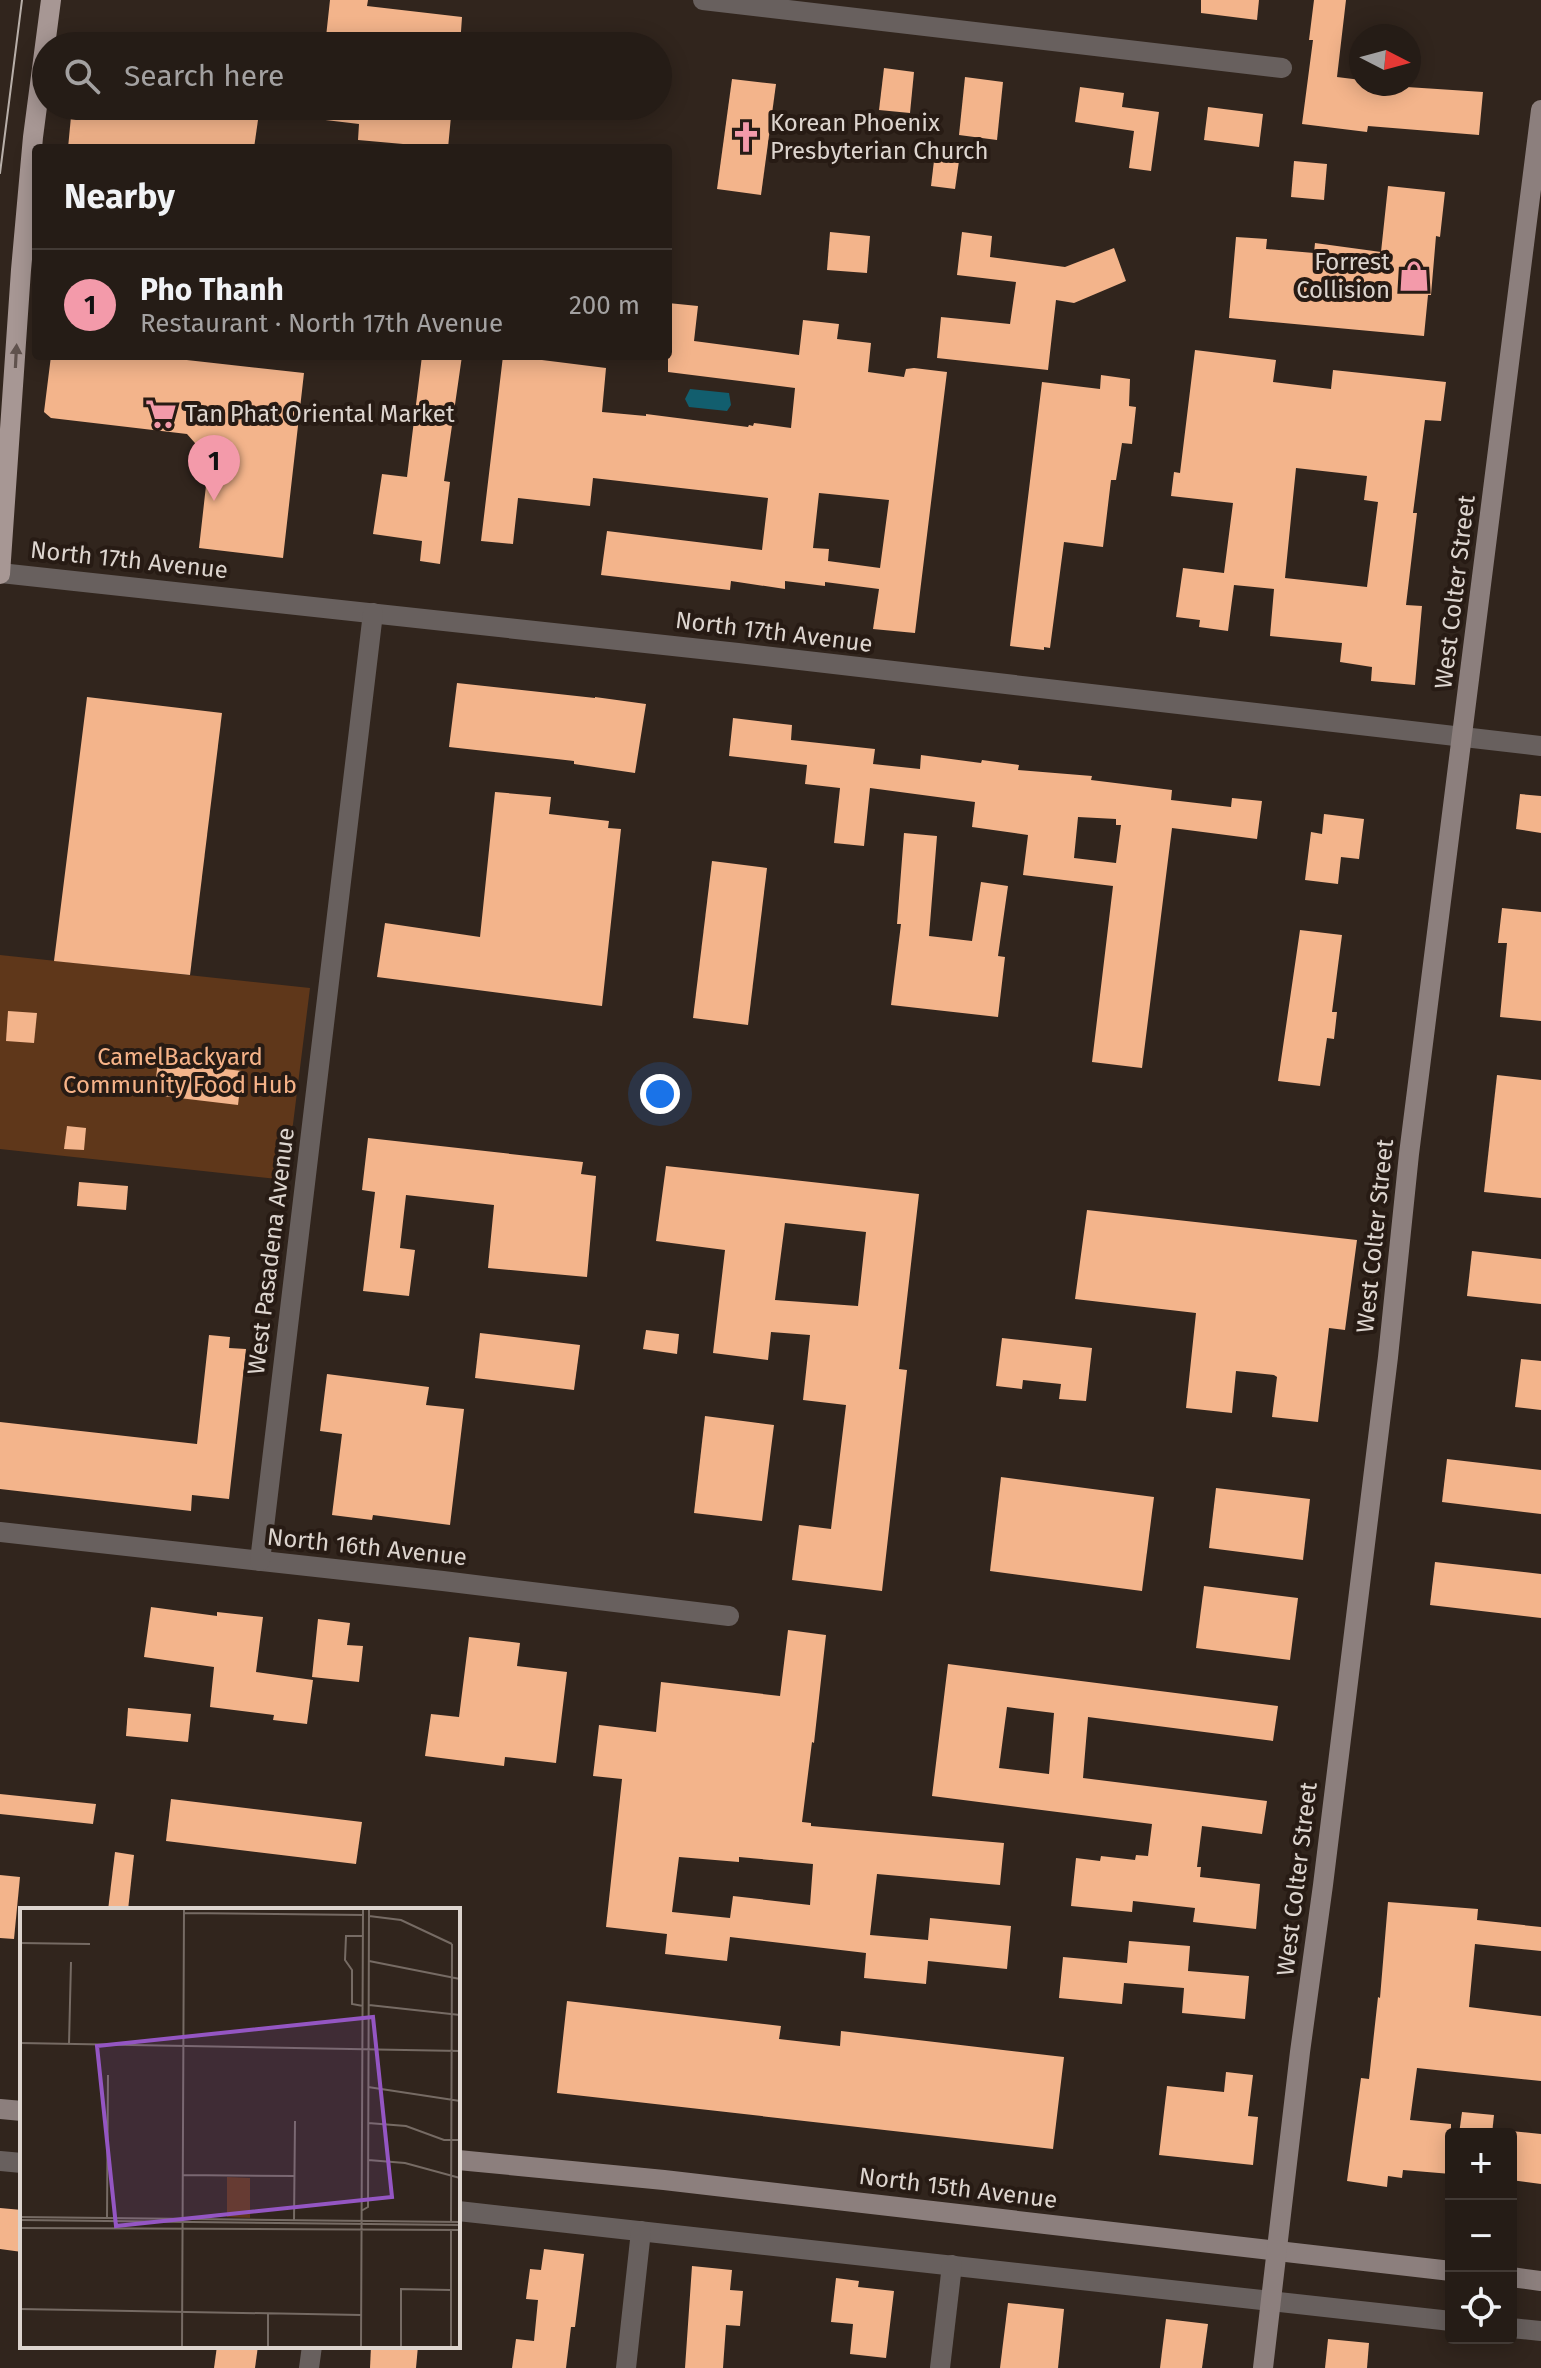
<!DOCTYPE html>
<html lang="en">
<head>
<meta charset="utf-8">
<style>
  :root { --surface:#251c16; --page:#312923; --text:#f1f3f6; --muted:#a3a1a1; --line:#423a35; --accent:#f39aaa }
  body { margin:0; font-family:"Fira Sans",sans-serif; background:var(--page); color:var(--text) }
  .controls { position:absolute; right:24px; bottom:24px; display:grid; overflow:hidden; border-radius:8px; box-shadow:0 4px 20px #0003 }
  .controls button { width:72px; height:72px; display:grid; place-items:center; padding:0; border:0; border-bottom:2px solid var(--line); background:var(--surface); color:var(--text); font:40px sans-serif }
  .compass { position:absolute; left:1349px; top:24px; width:72px; height:72px; border-radius:50%; background:var(--surface); box-shadow:0 4px 20px #0003; rotate:96deg }
  .you { position:absolute; left:660px; top:1094px; width:28px; height:28px; margin:-20px; border:6px solid #fff; border-radius:50%; background:#1a73e8; box-shadow:0 0 0 12px #1a73e833 }
  .badge { display:grid; place-items:center; width:52px; height:52px; border-radius:50%; background:var(--accent); color:#111; font-size:26px; font-weight:700 }
  .pin { position:absolute; translate:-50% -66px; filter:drop-shadow(0 2px 4px #0008) }
  .pin::after { content:''; position:absolute; top:42px; width:28px; height:24px; background:inherit; clip-path:polygon(0 0,100% 0,50% 100%) }
  .list { margin:0; padding:0; list-style:none }
  h2 { display:flex; justify-content:space-between; align-items:center; height:104px; margin:0; padding:0 32px; font-size:34px }
  h2 small { font-size:26px; font-weight:400; color:var(--muted) }
  .list li { display:grid; grid-template-columns:52px 1fr auto; gap:24px; align-items:center; box-sizing:border-box; height:112px; padding:0 32px; border-top:2px solid var(--line) }
  .list b { display:block; font-size:30px; white-space:nowrap }
  .list p { margin:0; font-size:26px; white-space:nowrap; color:var(--muted) }
  .list em { font-size:26px; font-style:normal; color:var(--muted) }
  .icon { flex:none; width:44px; height:44px; fill:none; stroke:currentColor; stroke-width:2; stroke-linecap:round; stroke-linejoin:round }
  .map { position:relative; flex:none; width:1541px; height:2368px; overflow:hidden }
  .search { position:absolute; background:var(--surface); box-shadow:0 4px 20px #0003; left:32px; top:32px; width:640px; height:88px; display:flex; align-items:center; gap:20px; box-sizing:border-box; padding:0 28px; border-radius:44px; color:var(--muted); font-size:30px }
  .panel { position:absolute; background:var(--surface); box-shadow:0 4px 20px #0003; left:32px; top:144px; width:640px; height:216px; border-radius:8px }
  .map>svg:first-child { display:block }
</style>
</head>
<body>
<div class="map">
<svg width="1541" height="2368" viewBox="0 0 1541 2368">
  <rect width="100%" height="100%" fill="#31251d"/>
  <path fill="#5f371a" d="M0 955 310 988 286 1180 0 1149Z"/>
  <path fill="#125e6e" d="M690 389 729 393 731 405 727 411 689 407 685 399Z"/>
  <g fill="#f3b48b" fill-rule="evenodd">
    <path d="M330 0H368L367 6 462 17 460 46H325Z"/>
    <path d="M1201 0H1259L1257 20 1201 13Z"/>
    <path d="M1314 0H1346L1337 77 1361 80V84L1483 92 1479 135 1368 126 1367 132 1302 124 1313 40H1309Z"/>
    <path d="M884 68 914 72 910 113 879 110Z"/>
    <path d="M965 77 1003 82 997 140 959 135Z"/>
    <path d="M732 79 776 84 761 195 717 189Z"/>
    <path d="M1080 87 1124 93 1122 107 1159 112 1151 171 1129 168 1134 131 1075 122Z"/>
    <path d="M72 106H260L254 148H68Z"/>
    <path d="M318 106H452L448 148 358 140 359 124 317 119Z"/>
    <path d="M1208 107 1263 114 1259 147 1204 140Z"/>
    <path d="M936 144 961 147 955 189 931 186Z"/>
    <path d="M1294 161 1327 164 1324 200 1291 197Z"/>
    <path d="M1388 186 1445 192 1440 237 1436 236 1431 295H1428L1424 336 1229 318 1236 237 1267 239 1266 249 1314 253 1315 243 1381 252Z"/>
    <path d="M830 232 870 236 867 273 827 270Z"/>
    <path d="M962 232 992 236 990 257 1065 267 1114 248 1126 281 1074 303 1056 300 1048 370 937 358 941 317 1010 324 1016 282 957 275Z"/>
    <path d="M668 303 698 306 694 341 799 355 803 320 839 324 837 339 871 343 868 372 904 377 906 369 914 368 947 372 915 633 873 629 879 589 825 582V586L785 581V589L731 581 730 590 601 575 607 531 762 550 768 498 593 478 590 506 518 498 513 544 481 541 503 356H535L534 359 606 368 602 412 646 416V414L748 427 749 425 753 426 754 423 791 428 795 388 668 372ZM819 493 889 500 880 568 828 561 829 549 813 548Z"/>
    <path d="M1195 350 1276 360 1273 382 1331 389 1333 370 1446 382 1441 421 1425 420 1413 513H1417L1406 605 1422 606 1415 685 1371 681 1372 667 1340 662 1342 643 1270 636 1274 589 1234 585 1228 631 1199 627 1200 620 1176 617 1183 568 1224 573 1233 503 1171 496 1174 472 1180 473ZM1296 468 1367 476 1364 500 1378 502 1367 587 1285 578Z"/>
    <path d="M51 356H151L304 373 283 558 199 548 209 459 187 434 51 418 44 412Z"/>
    <path d="M422 356H462L444 481 450 482 440 564 420 561 422 541 373 534 382 474 407 477Z"/>
    <path d="M1101 375 1130 379 1129 406 1136 407 1132 444 1122 443 1116 480H1111L1103 547 1064 542 1050 648 1044 647V650L1010 646 1042 382 1100 389Z"/>
    <path d="M457 683 595 698V697L646 704 635 773 574 764V761L449 747Z"/>
    <path d="M87 697 222 713 190 975 54 961Z"/>
    <path d="M733 718 792 725 791 740 875 749 873 764 920 769 921 755 981 763 982 760 1019 765 1018 770 1092 776 1091 780 1172 790 1171 800 1231 807 1232 798 1262 801 1257 839 1172 828 1142 1068 1092 1062 1113 886 1023 875 1028 835 972 827 975 802 870 788 864 846 834 843 840 788 805 784 807 765 729 756ZM1078 817 1116 819V825H1121L1116 863 1074 858Z"/>
    <path d="M495 792 551 797 549 814 609 821 608 828 621 829 602 1006 377 977 385 923 480 937Z"/>
    <path d="M1520 794 1541 796V833L1516 829Z"/>
    <path d="M1324 814 1364 819 1359 859 1341 857 1338 884 1305 880 1311 832 1322 834Z"/>
    <path d="M904 833 937 836 929 936 972 941 981 882 1008 886 998 956 1005 957 998 1017 891 1005 901 924H897Z"/>
    <path d="M712 861 767 868 748 1025 693 1018Z"/>
    <path d="M1502 908 1541 912V1021L1500 1017 1507 943H1498Z"/>
    <path d="M1300 930 1342 935 1332 1012H1337L1334 1039 1327 1038 1320 1086 1278 1081Z"/>
    <path d="M8 1011 37 1013 34 1043 6 1041Z"/>
    <path d="M158 1061 242 1071 238 1105 154 1095Z"/>
    <path d="M1497 1075 1541 1080V1198L1484 1192Z"/>
    <path d="M67 1126 86 1128 84 1150 64 1149Z"/>
    <path d="M368 1138 583 1162 581 1174 596 1176 587 1277 488 1268 494 1205 406 1195 400 1248 415 1250 409 1296 363 1291 375 1192 362 1190Z"/>
    <path d="M666 1166 919 1194 899 1369 907 1370 882 1591 792 1580 799 1525 831 1529 846 1405 803 1400 810 1335 771 1332 768 1360 713 1353 725 1250 656 1241ZM785 1223 866 1232 858 1306 775 1300Z"/>
    <path d="M79 1182 128 1186 126 1210 77 1206Z"/>
    <path d="M1087 1210 1357 1240 1345 1330 1329 1328 1318 1422 1272 1417 1277 1377 1274 1375 1236 1371 1232 1413 1186 1408 1196 1313 1075 1299Z"/>
    <path d="M1472 1251 1541 1259V1304L1467 1296Z"/>
    <path d="M646 1330 679 1334 677 1354 643 1349Z"/>
    <path d="M480 1333 580 1345 574 1390 475 1378Z"/>
    <path d="M209 1335 230 1337 229 1348 246 1349 229 1499 192 1495 191 1511 0 1489V1422L197 1444Z"/>
    <path d="M1002 1338 1092 1348 1086 1401 1059 1399 1061 1384 1023 1380 1022 1389 996 1386Z"/>
    <path d="M1521 1359 1541 1361V1410L1515 1407Z"/>
    <path d="M327 1374 429 1387 426 1405 464 1409 450 1525 373 1515 372 1520 332 1515 342 1434 320 1431Z"/>
    <path d="M705 1416 774 1425 762 1521 694 1513Z"/>
    <path d="M1447 1459 1541 1470V1514L1442 1502Z"/>
    <path d="M1001 1477 1154 1497 1142 1591 990 1571Z"/>
    <path d="M1216 1488 1310 1499 1303 1560 1209 1548Z"/>
    <path d="M1435 1562 1541 1574V1618L1430 1605Z"/>
    <path d="M1204 1586 1298 1598 1290 1660 1196 1648Z"/>
    <path d="M151 1607 217 1616V1612L263 1617 256 1672 313 1680 307 1724 273 1720 274 1715 210 1707 214 1667 144 1657Z"/>
    <path d="M318 1619 350 1623 347 1645 363 1646 359 1682 312 1677Z"/>
    <path d="M788 1630 826 1635 814 1743 812 1742 802 1822 811 1823V1826L1004 1843 1000 1885 877 1874 870 1935 928 1940 930 1918 1011 1926 1007 1969 928 1961 926 1984 864 1978 866 1953 730 1937 727 1961 665 1954 667 1934 606 1927 622 1779 593 1776 599 1725 656 1732 661 1682 780 1696ZM679 1857 739 1862V1857L813 1864 810 1905 733 1896 730 1918 672 1912Z"/>
    <path d="M469 1637 520 1643 517 1666 567 1672 556 1763 505 1757 504 1766 425 1756 431 1714 459 1717Z"/>
    <path d="M948 1664 1278 1706 1273 1741 1088 1717 1083 1778 1267 1801 1262 1834 1202 1826 1197 1867H1201L1200 1877 1260 1884 1256 1929 1193 1922 1195 1908 1133 1901 1132 1912 1071 1906 1076 1858 1100 1861 1101 1856 1135 1860 1136 1855 1148 1856 1152 1824 932 1796ZM1007 1707 1054 1713 1049 1774 999 1768Z"/>
    <path d="M128 1708 191 1714 188 1742 126 1736Z"/>
    <path d="M0 1794 96 1804 93 1824 0 1814Z"/>
    <path d="M171 1799 362 1822 356 1864 166 1841Z"/>
    <path d="M115 1852 134 1855 128 1910H108Z"/>
    <path d="M0 1875 20 1877 14 1939 0 1938Z"/>
    <path d="M1388 1902 1478 1909 1477 1920 1541 1927V1951L1475 1944 1469 2007 1541 2016V2081L1417 2068 1410 2120 1451 2124V2174L1403 2170 1402 2178 1388 2176 1387 2187 1347 2181 1361 2078 1369 2079 1378 1997 1380 1998Z"/>
    <path d="M1129 1941 1190 1946 1188 1971 1249 1976 1245 2019 1182 2013 1184 1988 1124 1983 1122 2004 1059 1998 1063 1957 1127 1963Z"/>
    <path d="M567 2001 781 2026 779 2039 840 2046 841 2031 1064 2057 1053 2149 557 2093Z"/>
    <path d="M1226 2072 1253 2075 1248 2116 1258 2117 1253 2165 1159 2155 1167 2086 1224 2092Z"/>
    <path d="M1462 2112 1494 2115 1492 2134H1459Z"/>
    <path d="M1511 2131 1541 2134V2184L1511 2180Z"/>
    <path d="M0 2208 22 2210V2252L0 2249Z"/>
    <path d="M544 2249 584 2254 575 2327H571L566 2368H512L516 2339 534 2341 538 2300 526 2299 530 2269 541 2270Z"/>
    <path d="M692 2266 732 2270 730 2290 743 2291 740 2326 726 2325 723 2368H685Z"/>
    <path d="M836 2278 859 2281 858 2287 894 2291 886 2358 850 2354 853 2324 831 2322Z"/>
    <path d="M1008 2303 1064 2309 1058 2368H1000Z"/>
    <path d="M1166 2319 1208 2324 1202 2368H1160Z"/>
    <path d="M1328 2339 1369 2343 1367 2368H1325Z"/>
    <path d="M217 2346H258L255 2368H214Z"/>
    <path d="M371 2346H418L416 2368H370Z"/>
  </g>
  <g fill="none" stroke-linecap="round" stroke-linejoin="round">
    <g stroke="#68605e" stroke-width="20">
      <path d="M703 0 1282 68"/>
      <path d="M0 573 738 653 1541 746"/>
      <path d="M0 1532 443 1581 729 1616"/>
      <path d="M260 1561 373 613"/>
      <path d="M0 2161 22 2163"/>
      <path d="M458 2211 1451 2321"/>
      <path d="M1511 2328 1541 2331"/>
      <path d="M309 2368 312 2346"/>
      <path d="M626 2368 641 2231"/>
      <path d="M940 2368 952 2265"/>
    </g>
    <g stroke="#8c7f7d" stroke-width="20">
      <path d="M0 2109 22 2111"/>
      <path d="M458 2160 664 2180 1451 2271"/>
      <path d="M1511 2277 1541 2281"/>
      <path d="M1263 2368 1300 2052 1323 1885 1388 1357 1409 1154 1541 110"/>
    </g>
    <path stroke="#a79794" stroke-width="20" d="M0 574 21 270 33 137 51 0"/>
    <path stroke="#b8afa9" stroke-width="2" d="M0 173 22 0"/>
  </g>
  <defs><path id="oneway-solid" d="M-6-.8H1V-3.2L6.5 0L1 3.2V.8H-6Z" transform="scale(2)"/></defs>
  <use fill="#61534e" href="#oneway-solid" transform="translate(16 356) rotate(-87)"/>
  <defs>
    <symbol id="church-bare" viewBox="-9 -9 18 18"><path d="M-1.2-6h2.4v3.5h3.3v2.4h-3.3V6h-2.4V-.1h-3.3v-2.4h3.3Z" fill="#f39aaa" stroke="#271b14" stroke-width="2.5" paint-order="stroke"/></symbol>
    <symbol id="shop-bare" viewBox="-9 -9 18 18"><path d="M-5-2.5h2.3a2.7 3.5 0 0 1 5.4 0H5L5.5 6h-11ZM-1.5-2.5h3a1.5 2.3 0 0 0-3 0Z" fill="#f39aaa" stroke="#271b14" stroke-width="2.5" paint-order="stroke"/></symbol>
    <symbol id="supermarket-bare" viewBox="-9 -9 18 18"><path d="M-6-5.5h2.5l.6 2H6L4.5 2H-2.5L-4.4-4H-6ZM-1.5 3.2a1.3 1.3 0 1 0 .1 0ZM3 3.2a1.3 1.3 0 1 0 .1 0Z" fill="#f39aaa" stroke="#271b14" stroke-width="2.5" paint-order="stroke"/></symbol>
  </defs>
  <g fill-rule="evenodd">
    <use href="#church-bare" x="724" y="115" width="44" height="44"/>
    <use href="#shop-bare" x="1392" y="254" width="44" height="44"/>
    <use href="#supermarket-bare" x="139" y="392" width="44" height="44"/>
  </g>
  <g text-anchor="middle" stroke-width="8" stroke-linejoin="round" paint-order="stroke">
    <g font-size="24" fill="#ddd5cf" stroke="#271b14" text-anchor="start">
      <text x="770" y="131">Korean Phoenix<tspan x="770" dy="28">Presbyterian Church</tspan></text>
      <text x="1390" y="270" text-anchor="end">Forrest<tspan x="1390" dy="28">Collision</tspan></text>
      <text x="185" y="422">Tan Phat Oriental Market</text>
    </g>
    <g font-size="24" fill="#ddd5cf" stroke="#271b14">
      <text transform="translate(129 560) rotate(6)" y="8">North 17th Avenue</text>
      <text transform="translate(1455 592) rotate(-83)" y="8">West Colter Street</text>
      <text transform="translate(774 632) rotate(7)" y="8">North 17th Avenue</text>
      <text transform="translate(1375 1236) rotate(-84)" y="8">West Colter Street</text>
      <text transform="translate(271 1251) rotate(-83)" y="8">West Pasadena Avenue</text>
      <text transform="translate(367 1547) rotate(6)" y="8">North 16th Avenue</text>
      <text transform="translate(1297 1879) rotate(-83)" y="8">West Colter Street</text>
      <text transform="translate(958 2188) rotate(7)" y="8">North 15th Avenue</text>
    </g>
    <g font-size="24" fill="#f6b388" stroke="#271b14">
      <text x="180" y="1065">CamelBackyard<tspan x="180" dy="28">Community Food Hub</tspan></text>
    </g>
  </g>
  <g transform="translate(20 1908)">
    <rect width="440" height="440" fill="#31251d"/>
    <path d="M207 269 230 270V310L207 309Z" fill="#5f371a"/>
    <path fill="none" stroke="#766b64" stroke-width="2" d="M164 5 343 7M349 8 381 12 432 36M0 35 70 36M349 53 440 71M349 97 440 107M343 98 332 96V62L325 52 326 28H343M0 135 440 143M49 136 51 54M348 179 440 193M348 215 386 218 424 232H440M348 252 385 255 440 270M162 267 274 268M341 303 348 299 349 1M0 309 440 314M87 310 88 167M0 312 440 317M274 313 275 213M431 314 432 36M0 320 440 322M431 322V439M0 401 341 407M248 405V439M162 439 164 1M341 439 343 1M381 439V381L430 382"/>
    <path fill="#9456c3" fill-opacity="0.15" stroke="#9456c3" stroke-width="4" d="M353 109 372 289 96 318 77 138Z"/>
    <rect width="440" height="440" fill="none" stroke="#ddd5cf" stroke-width="4"/>
  </g>
</svg>
<div class="controls">
<button>+</button>
<button>−</button>
<button><svg class="icon" aria-label="locate" viewBox="0 0 24 24"><circle cx="12" cy="12" r="6"/><path d="M12 2v4M12 18v4M2 12h4M18 12h4"/></svg></button>
</div>
<svg class="compass" viewBox="-18 -18 36 36"><path d="M0-13l5 13h-10z" fill="#e53935"/><path d="M0 13l5-13h-10z" fill="#a3a1a1"/></svg>
<div class="you"></div>
<div class="pin badge" style="left:214px;top:501px">1</div>
<div class="search"><svg class="icon" aria-label="search" viewBox="0 0 24 24"><circle cx="10" cy="10" r="6"/><path d="M15 15l6 6"/></svg>Search here</div>
<section class="panel">
<h2>Nearby<small></small></h2>
<ul class="list">
<li><span class="badge">1</span><div><b>Pho Thanh</b><p>Restaurant · North 17th Avenue</p></div><em>200 m</em></li>
</ul>
</section>
</div>
</body>
</html>
